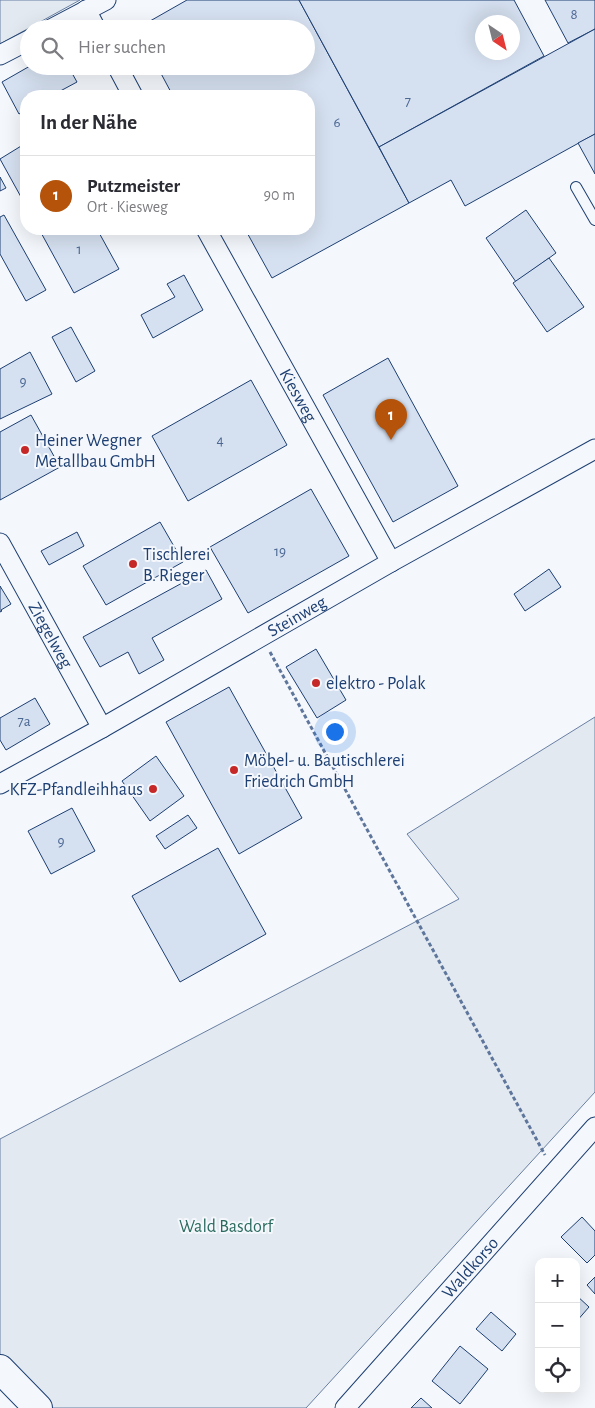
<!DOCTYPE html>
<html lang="de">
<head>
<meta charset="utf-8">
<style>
  :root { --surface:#fff; --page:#f7f7f7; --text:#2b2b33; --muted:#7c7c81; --line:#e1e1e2; --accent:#b45309 }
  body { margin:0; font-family:"Alegreya Sans",sans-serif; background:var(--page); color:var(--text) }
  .controls { position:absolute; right:15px; bottom:15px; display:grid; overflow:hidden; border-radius:10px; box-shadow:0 5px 20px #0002 }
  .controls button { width:45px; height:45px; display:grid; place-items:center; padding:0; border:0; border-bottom:1px solid var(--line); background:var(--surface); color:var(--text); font:25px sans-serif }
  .compass { position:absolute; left:475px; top:15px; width:45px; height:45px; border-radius:50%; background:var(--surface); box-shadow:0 5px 20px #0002; rotate:145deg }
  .you { position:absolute; left:334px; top:731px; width:18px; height:18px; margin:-12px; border:4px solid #fff; border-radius:50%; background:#1a73e8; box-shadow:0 0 0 8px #1a73e833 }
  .badge { display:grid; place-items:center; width:32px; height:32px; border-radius:50%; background:var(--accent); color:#fff; font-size:16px; font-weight:700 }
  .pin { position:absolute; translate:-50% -41px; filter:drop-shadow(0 1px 2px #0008) }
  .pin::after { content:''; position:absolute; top:26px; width:18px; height:15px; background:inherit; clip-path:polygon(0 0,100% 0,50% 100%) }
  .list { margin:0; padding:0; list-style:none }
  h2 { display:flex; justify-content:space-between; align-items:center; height:65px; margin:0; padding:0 20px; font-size:21px }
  h2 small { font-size:16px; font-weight:400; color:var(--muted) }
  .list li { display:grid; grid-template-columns:32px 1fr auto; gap:15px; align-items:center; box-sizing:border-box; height:80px; padding:0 20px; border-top:1px solid var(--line) }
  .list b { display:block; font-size:19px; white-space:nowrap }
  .list p { margin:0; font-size:16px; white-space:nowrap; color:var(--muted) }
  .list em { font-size:16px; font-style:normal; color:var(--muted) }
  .icon { flex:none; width:28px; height:28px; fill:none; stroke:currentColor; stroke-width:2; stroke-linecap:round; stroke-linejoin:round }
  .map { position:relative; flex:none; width:595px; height:1408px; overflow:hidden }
  .search { position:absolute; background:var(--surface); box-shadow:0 5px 20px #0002; left:20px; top:20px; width:295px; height:55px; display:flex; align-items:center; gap:12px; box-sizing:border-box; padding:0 18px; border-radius:28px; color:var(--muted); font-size:19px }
  .panel { position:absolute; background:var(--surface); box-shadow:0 5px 20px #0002; left:20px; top:90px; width:295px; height:145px; border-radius:20px }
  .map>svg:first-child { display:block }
</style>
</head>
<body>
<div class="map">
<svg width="595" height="1408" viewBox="0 0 595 1408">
  <rect width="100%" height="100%" fill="#f4f7fb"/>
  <g fill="#e3e9f0" stroke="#687fa3">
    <path d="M0 0H80L0 44Z"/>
    <path d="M595 717V1092L306 1408H52L0 1354V1139L459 899 407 834Z"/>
  </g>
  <g fill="#d5e0f0" stroke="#1d3f73" fill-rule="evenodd">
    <path d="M187 0H299L409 203 272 278 245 229H309V96H173L157 66H306V29H136Z"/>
    <path d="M299 0H514L544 56 379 147ZM482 22H512V52H482Z"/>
    <path d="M545 0H595V29L568 43Z"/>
    <path d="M595 29V134L465 206 451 180 409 203 379 147Z"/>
    <path d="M30 66H68L77 82 51 96H26V110L19 114 2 82Z"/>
    <path d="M595 134V174L578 143Z"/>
    <path d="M26 143V206L0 159Z"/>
    <path d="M0 177 6 188 0 191Z"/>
    <path d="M526 210 556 253 516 282 486 238Z"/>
    <path d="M4 215 46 290 26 301 0 254V217Z"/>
    <path d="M39 229H97L119 269 74 293Z"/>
    <path d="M549 258 584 307 547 332 513 283Z"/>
    <path d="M184 275 203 310 153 338 141 315 175 297 167 284Z"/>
    <path d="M71 327 95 371 76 382 52 337Z"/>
    <path d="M30 352 52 394 0 419V369Z"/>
    <path d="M388 358 458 486 393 522 323 395Z"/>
    <path d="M251 380 287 445 188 501 152 436Z"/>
    <path d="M31 415 60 467 0 500V432Z"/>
    <path d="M311 489 349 556 248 613 210 547Z"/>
    <path d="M160 522 183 562 106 605 83 566Z"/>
    <path d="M77 532 84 546 49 565 41 551Z"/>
    <path d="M549 569 561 587 525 611 514 594Z"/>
    <path d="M206 570 222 599 152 638 164 660 139 674 128 652 100 667 83 637Z"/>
    <path d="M0 586 11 604 1 610 2 611 0 612Z"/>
    <path d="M316 649 346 700 317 718 286 667Z"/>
    <path d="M229 687 302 818 239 854 166 722Z"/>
    <path d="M35 698 50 724 6 750 0 740V718Z"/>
    <path d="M156 756 184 796 150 821 122 781Z"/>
    <path d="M72 808 95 851 51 874 28 831Z"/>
    <path d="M188 815 197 828 165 849 156 836Z"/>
    <path d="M218 848 266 934 180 982 132 896Z"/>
    <path d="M582 1217 595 1231V1255L587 1263 561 1237Z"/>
    <path d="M595 1277V1294L587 1285Z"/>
    <path d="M576 1295 589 1307 576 1322Z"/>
    <path d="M491 1312 516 1334 502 1351 476 1329Z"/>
    <path d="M460 1346 488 1369 460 1404 432 1381Z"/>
    <path d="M421 1398 432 1408H411Z"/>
  </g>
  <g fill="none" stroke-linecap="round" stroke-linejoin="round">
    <defs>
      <path id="service" d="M576 187 595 220"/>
      <g id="minor">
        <path d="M86 10 96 29"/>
        <path d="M51 29 106 0"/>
        <path d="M0 55 29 40"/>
        <path d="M117 66 133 96"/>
        <path id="s1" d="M206 229 391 562"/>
        <path id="s2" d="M0 543 102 728"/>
        <path id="s3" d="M0 784 102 728 391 562 595 449"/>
        <path id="s4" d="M345 1408 595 1127"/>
      </g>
      <path id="secondary" d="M0 1369 38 1408"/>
    </defs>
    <use href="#service" stroke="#1d3f73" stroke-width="12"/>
    <use href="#minor" stroke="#1d3f73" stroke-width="21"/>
    <use href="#secondary" stroke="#1d3f73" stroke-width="30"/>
    <path stroke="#5e769c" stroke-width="3" stroke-dasharray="4 2.5" stroke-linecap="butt" d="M270 652 545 1155"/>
    <use href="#service" stroke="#f4f7fb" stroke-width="10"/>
    <use href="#minor" stroke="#f4f7fb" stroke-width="19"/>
    <use href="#secondary" stroke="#f4f7fb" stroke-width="28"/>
  </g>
  <g fill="#c62828" stroke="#f4f7fb" stroke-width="2">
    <circle cx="25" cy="450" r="5"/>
    <circle cx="133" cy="564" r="5"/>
    <circle cx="316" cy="683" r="5"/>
    <circle cx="234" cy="770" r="5"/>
    <circle cx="153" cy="789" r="5"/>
  </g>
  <g text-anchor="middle" stroke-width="4" stroke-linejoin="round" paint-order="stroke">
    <g font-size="15" fill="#4b6792">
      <text x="574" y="19">8</text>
      <text x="408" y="106">7</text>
      <text x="337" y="127">6</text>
      <text x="79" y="254">1</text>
      <text x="23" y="386">9</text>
      <text x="220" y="445">4</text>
      <text x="280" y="556">19</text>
      <text x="24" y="726">7a</text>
      <text x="61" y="846">9</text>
    </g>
    <g font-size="18" fill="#1d3f73" stroke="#f4f7fb">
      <text dy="6" stroke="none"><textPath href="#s1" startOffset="190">Kiesweg</textPath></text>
      <text dy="6" stroke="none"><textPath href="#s3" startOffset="341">Steinweg</textPath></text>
      <text dy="6" stroke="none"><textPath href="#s2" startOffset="105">Ziegelweg</textPath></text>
      <text dy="6" stroke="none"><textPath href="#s4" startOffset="188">Waldkorso</textPath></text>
    </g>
    <g font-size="18" fill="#1d3f73" stroke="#f4f7fb" text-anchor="start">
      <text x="35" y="446">Heiner Wegner<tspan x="35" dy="21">Metallbau GmbH</tspan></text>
      <text x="143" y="560">Tischlerei<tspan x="143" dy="21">B. Rieger</tspan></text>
      <text x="326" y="689">elektro - Polak</text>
      <text x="244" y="766">Möbel- u. Bautischlerei<tspan x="244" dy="21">Friedrich GmbH</tspan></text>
      <text x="143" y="795" text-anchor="end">KFZ-Pfandleihhaus</text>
    </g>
    <g font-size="18" fill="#2c6c60" stroke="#f4f7fb">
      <text x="226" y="1232">Wald Basdorf</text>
    </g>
  </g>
</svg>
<div class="controls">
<button>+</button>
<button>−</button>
<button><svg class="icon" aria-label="locate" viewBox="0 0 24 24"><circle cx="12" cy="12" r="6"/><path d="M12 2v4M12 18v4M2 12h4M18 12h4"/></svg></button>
</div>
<svg class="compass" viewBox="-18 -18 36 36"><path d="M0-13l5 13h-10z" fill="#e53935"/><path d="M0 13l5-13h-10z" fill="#7c7c81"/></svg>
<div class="you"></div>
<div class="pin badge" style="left:391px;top:440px">1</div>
<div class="search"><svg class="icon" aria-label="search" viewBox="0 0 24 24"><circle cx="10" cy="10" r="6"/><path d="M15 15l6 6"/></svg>Hier suchen</div>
<section class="panel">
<h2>In der Nähe<small></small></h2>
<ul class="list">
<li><span class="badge">1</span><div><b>Putzmeister</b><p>Ort · Kiesweg</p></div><em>90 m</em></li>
</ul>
</section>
</div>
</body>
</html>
